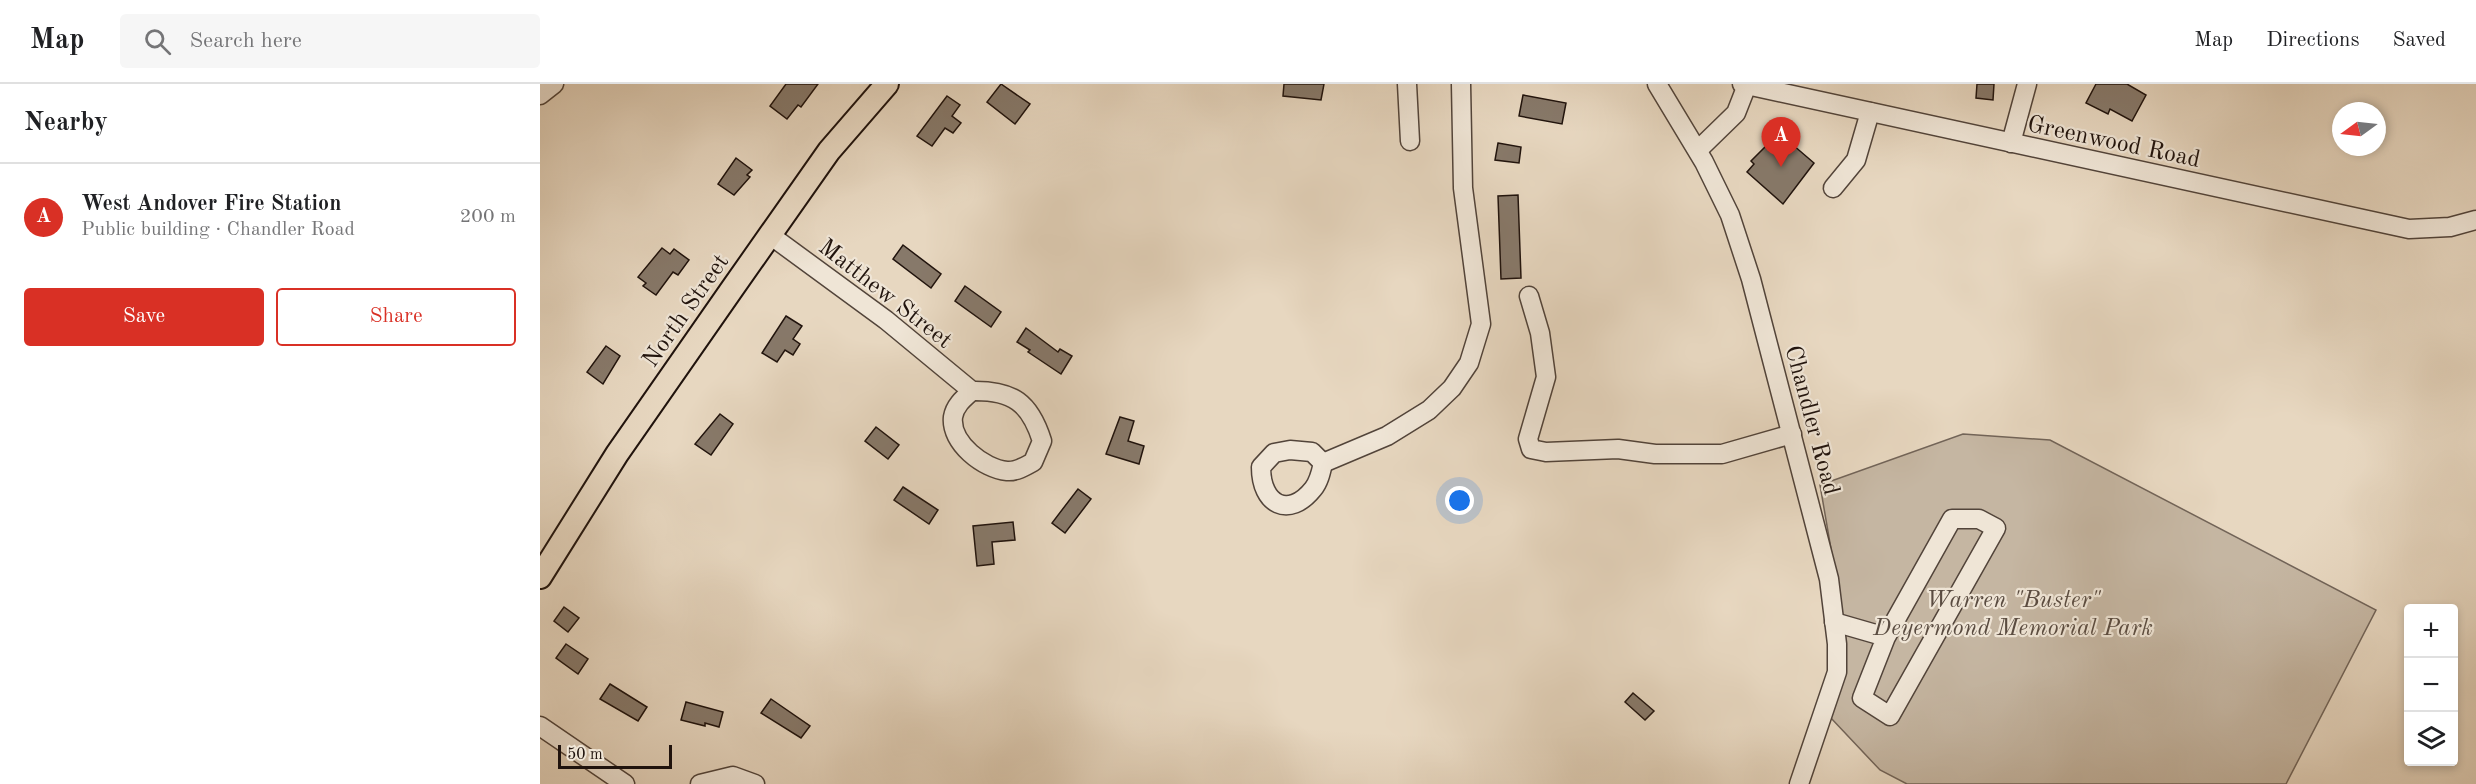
<!DOCTYPE html>
<html lang="en">
<head>
<meta charset="utf-8">
<style>
  :root { --surface:#fff; --page:#f6f6f6; --text:#202124; --muted:#757577; --line:#e0e0e0; --accent:#d93025 }
  body { margin:0; font-family:"Old Standard TT",serif; background:var(--page); color:var(--text) }
  .controls { position:absolute; right:18px; bottom:18px; display:grid; overflow:hidden; border-radius:6px; box-shadow:0 3px 9px #0003 }
  .controls button { width:54px; height:54px; display:grid; place-items:center; padding:0; border:0; border-bottom:2px solid var(--line); background:var(--surface); color:var(--text); font:30px sans-serif }
  .compass { position:absolute; left:1792px; top:18px; width:54px; height:54px; border-radius:50%; background:var(--surface); box-shadow:0 3px 9px #0003; rotate:255deg }
  .scale { position:absolute; left:18px; bottom:15px; width:114px; box-sizing:border-box; padding-left:6px; border:3px solid #20130d; border-top:0; font-size:16px; line-height:21px; white-space:nowrap; color:#20130d; -webkit-text-stroke:4px #efe5d6; paint-order:stroke }
  .you { position:absolute; left:920px; top:417px; width:21px; height:21px; margin:-15px; border:4px solid #fff; border-radius:50%; background:#1a73e8; box-shadow:0 0 0 9px #1a73e833 }
  .badge { display:grid; place-items:center; width:39px; height:39px; border-radius:50%; background:var(--accent); color:#fff; font-size:20px; font-weight:700 }
  .pin { position:absolute; translate:-50% -50px; filter:drop-shadow(0 2px 3px #0008) }
  .pin::after { content:''; position:absolute; top:32px; width:21px; height:18px; background:inherit; clip-path:polygon(0 0,100% 0,50% 100%) }
  .list { margin:0; padding:0; list-style:none }
  h2 { display:flex; justify-content:space-between; align-items:center; height:78px; margin:0; padding:0 24px; font-size:26px }
  h2 small { font-size:20px; font-weight:400; color:var(--muted) }
  .list li { display:grid; grid-template-columns:39px 1fr auto; gap:18px; align-items:center; box-sizing:border-box; height:108px; padding:0 24px; border-top:2px solid var(--line) }
  .list b { display:block; font-size:22px; white-space:nowrap }
  .list p { margin:0; font-size:20px; white-space:nowrap; color:var(--muted) }
  .list em { font-size:20px; font-style:normal; color:var(--muted) }
  .actions { display:flex; gap:12px; padding:18px 24px }
  .actions a { flex:1; padding:14px 0; border:2px solid var(--accent); border-radius:6px; text-align:center; font-size:21px; color:var(--accent) }
  .actions .main { background:var(--accent); color:#fff }
  .icon { flex:none; width:33px; height:33px; fill:none; stroke:currentColor; stroke-width:2; stroke-linecap:round; stroke-linejoin:round }
  .map { position:relative; flex:none; width:1936px; height:700px; overflow:hidden }
  header { display:flex; align-items:center; gap:36px; box-sizing:border-box; height:84px; padding:0 30px; background:var(--surface); border-bottom:2px solid var(--line) }
  header strong { font-size:28px }
  nav { display:flex; gap:33px; margin-inline-start:auto; font-size:21px }
  .search { width:420px; height:54px; background:var(--page); display:flex; align-items:center; gap:15px; box-sizing:border-box; padding:0 21px; border-radius:6px; color:var(--muted); font-size:22px }
  main { display:flex }
  aside { flex:1; background:var(--surface) }
  .map>svg:first-child { display:block }
</style>
</head>
<body>
<header>
<strong>Map</strong>
<div class="search"><svg class="icon" aria-label="search" viewBox="0 0 24 24"><circle cx="10" cy="10" r="6"/><path d="M15 15l6 6"/></svg>Search here</div>
<nav><a>Map</a><a>Directions</a><a>Saved</a></nav>
</header>
<main>
<aside>
<h2>Nearby<small></small></h2>
<ul class="list">
<li><span class="badge">A</span><div><b>West Andover Fire Station</b><p>Public building · Chandler Road</p></div><em>200 m</em></li>
</ul>
<div class="actions"><a class="main">Save</a><a>Share</a></div>
</aside>
<div class="map">
<svg width="1936" height="700" viewBox="0 0 1936 700">
  <rect width="100%" height="100%" fill="#e7d7c0"/>
  <filter id="stains"><feTurbulence type="fractalNoise" baseFrequency=".00333" numOctaves="4"/><feColorMatrix values="0 0 0 0 .2 0 0 0 0 .09 0 0 0 0 .02 0 0 0 .5 -.17"/></filter>
  <radialGradient id="worn" r=".72"><stop offset=".6" stop-color="#630" stop-opacity="0"/><stop offset="1" stop-color="#630" stop-opacity=".3"/></radialGradient>
  <path fill="#c5b6a2" stroke="#726458" stroke-width="1.5" d="M1423 350 1510 356 1836 526 1746 700H1367L1340 686 1290 633 1301 523 1280 401Z"/>
  <g fill="#87796a" stroke="#20130d" stroke-width="1.5">
    <path d="M246 0H278L261 23 258 21 247 35 230 22Z"/>
    <path d="M461 0 490 20 475 40 447 18Z"/>
    <path d="M744 0H784L781 16 743 12Z"/>
    <path d="M1437 0H1454L1453 16 1436 14Z"/>
    <path d="M1556 0H1587L1606 11 1592 37 1570 25 1568 30 1546 19Z"/>
    <path d="M983 11 1026 19 1022 40 979 32Z"/>
    <path d="M407 12 420 21 412 32 421 39 413 49 405 44 392 62 377 52Z"/>
    <path d="M1239 49 1274 79 1243 120 1207 88 1214 80 1211 77Z"/>
    <path d="M958 59 981 63 979 79 955 76Z"/>
    <path d="M196 74 212 86 207 91 210 93 194 111 178 100Z"/>
    <path d="M978 111 981 194 961 195 958 112Z"/>
    <path d="M363 161 401 190 391 204 353 175Z"/>
    <path d="M122 164 130 170 134 165 149 176 138 191 133 188 116 211 103 202 106 199 98 193Z"/>
    <path d="M425 202 461 228 451 243 415 217Z"/>
    <path d="M246 232 262 242 253 255 260 260 253 271 245 266 237 278 222 269Z"/>
    <path d="M486 244 518 268 520 265 532 272 521 290 488 268 490 266 477 258Z"/>
    <path d="M66 262 80 272 63 300 47 288Z"/>
    <path d="M180 330 193 340 171 371 155 360Z"/>
    <path d="M580 333 594 337 588 357 604 362 599 380 566 370Z"/>
    <path d="M336 343 359 361 348 375 325 357Z"/>
    <path d="M363 403 398 426 389 440 354 416Z"/>
    <path d="M538 405 551 415 525 449 512 439Z"/>
    <path d="M473 438 475 456 452 458 454 480 437 482 433 442Z"/>
    <path d="M24 523 39 534 28 548 14 537Z"/>
    <path d="M26 560 48 575 38 590 16 574Z"/>
    <path d="M70 600 107 623 98 637 60 615Z"/>
    <path d="M1093 609 1114 627 1105 636 1085 618Z"/>
    <path d="M231 615 270 642 261 654 221 629Z"/>
    <path d="M146 618 183 628 179 643 165 639V642L141 636Z"/>
  </g>
  <g fill="none" stroke-linecap="round" stroke-linejoin="round">
    <defs>
      <g id="minor">
        <path d="M867 0 870 57"/>
        <path d="M1117 0 1164 78 1190 131 1211 195 1289 495 1297 560V588L1259 700"/>
        <path d="M1202 0 1869 145 1910 143 1936 136"/>
        <path d="M0 11 14 0"/>
        <path d="M1471 59 1487 0"/>
        <path d="M1158 66 1196 29 1207 1"/>
        <path d="M1293 104 1316 76 1330 28"/>
        <path d="M230 151 346 236 432 307C424 314 415 321 413 333 410 359 444 385 467 387 476 388 486 382 493 378L502 357C490 319 473 306 432 307"/>
        <path d="M989 212 1000 249 1006 293 988 355 991 365 1006 368 1078 365 1115 370H1182L1252 350"/>
        <path d="M750 366 772 368 783 379C781 388 779 398 773 405 749 435 721 421 721 383L734 369Z"/>
        <path d="M783 379 847 352 889 326 912 304 929 279 941 240 923 104 921 0"/>
        <path d="M1294 538 1346 553 1412 435H1439L1456 444 1350 632 1322 614 1346 553"/>
        <path d="M0 642 85 700"/>
        <path d="M160 700 193 692 215 700"/>
      </g>
      <path id="major" d="M0 493 77 370 192 205 289 67 347 0"/>
    </defs>
    <use href="#minor" stroke="#52443a" stroke-width="21"/>
    <use href="#major" stroke="#20130d" stroke-width="26"/>
    <use href="#minor" stroke="#efe5d6" stroke-width="18"/>
    <use href="#major" stroke="#e7d7c0" stroke-width="22"/>
  </g>
  <g text-anchor="middle" stroke-width="4.5" stroke-linejoin="round" paint-order="stroke">
    <g font-size="24" fill="#20130d" stroke="#efe5d6">
      <text transform="translate(1574 57) rotate(12)" y="8">Greenwood Road</text>
      <text transform="translate(346 209) rotate(38)" y="8">Matthew Street</text>
      <text transform="translate(145 226) rotate(-55)" y="8">North Street</text>
      <text transform="translate(1273 336) rotate(75)" y="8">Chandler Road</text>
    </g>
    <g font-size="24" font-style="italic" fill="#5a4c41" stroke="#efe5d6">
      <text x="1473" y="523">Warren "Buster"<tspan x="1473" dy="28">Deyermond Memorial Park</tspan></text>
    </g>
  </g>
  <rect width="100%" height="100%" filter="url(#stains)"/>
  <rect width="100%" height="100%" fill="url(#worn)"/>
</svg>
<div class="controls">
<button>+</button>
<button>−</button>
<button><svg class="icon" aria-label="layers" viewBox="0 0 24 24"><path d="M12 4l9 5-9 5-9-5zM3 14l9 5 9-5"/></svg></button>
</div>
<svg class="compass" viewBox="-18 -18 36 36"><path d="M0-13l5 13h-10z" fill="#e53935"/><path d="M0 13l5-13h-10z" fill="#757577"/></svg>
<div class="scale">50 m</div>
<div class="you"></div>
<div class="pin badge" style="left:1241px;top:83px">A</div>
</div>
</main>
</body>
</html>
